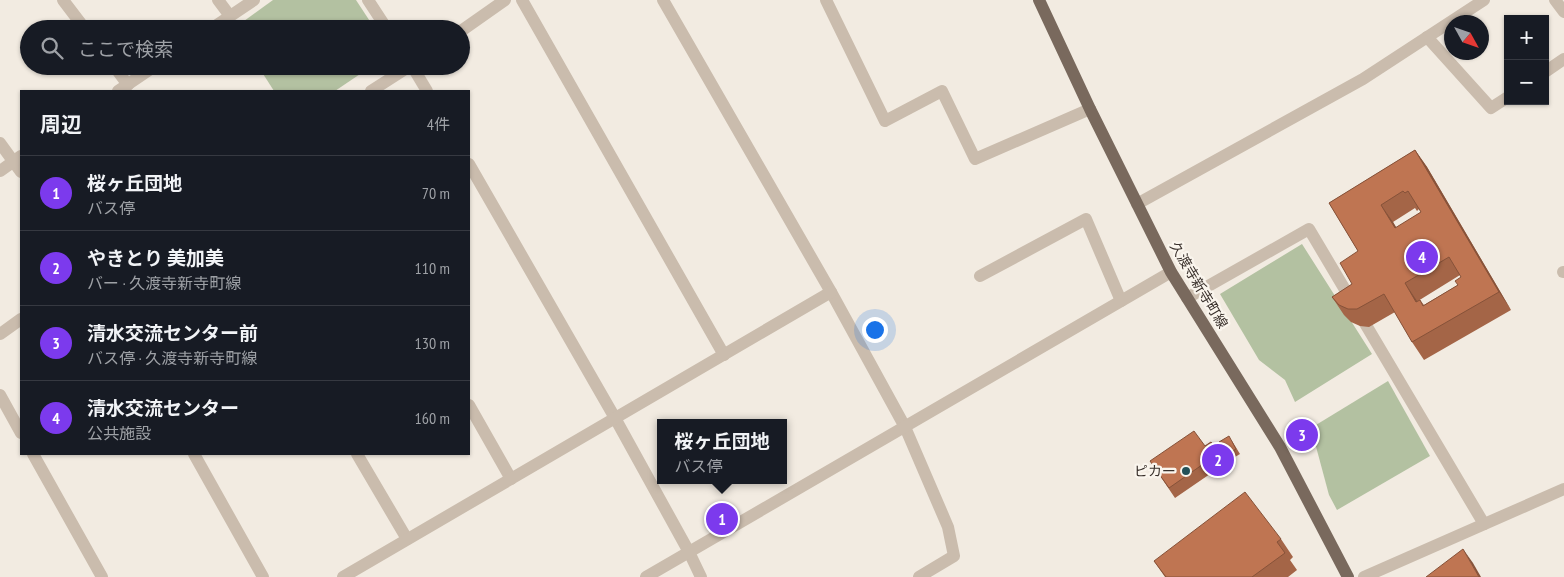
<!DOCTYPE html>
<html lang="ja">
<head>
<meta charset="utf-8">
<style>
  :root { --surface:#171b24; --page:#242831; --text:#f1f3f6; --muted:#9ea1a6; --line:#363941; --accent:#7c3aed }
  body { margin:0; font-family:"PT Sans Narrow","Noto Sans JP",sans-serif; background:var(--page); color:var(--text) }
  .controls { position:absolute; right:15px; top:15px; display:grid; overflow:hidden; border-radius:0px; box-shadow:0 1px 4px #0004 }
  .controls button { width:45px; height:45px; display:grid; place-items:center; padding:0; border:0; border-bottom:1px solid var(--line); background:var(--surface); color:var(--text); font:25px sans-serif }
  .compass { position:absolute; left:1444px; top:15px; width:45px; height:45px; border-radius:50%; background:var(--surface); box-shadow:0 1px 4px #0004; rotate:130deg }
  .you { position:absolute; left:874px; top:329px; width:18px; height:18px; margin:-12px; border:4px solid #fff; border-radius:50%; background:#1a73e8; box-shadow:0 0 0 8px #1a73e833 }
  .badge { display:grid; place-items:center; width:32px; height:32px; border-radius:50%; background:var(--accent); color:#fff; font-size:16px; font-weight:700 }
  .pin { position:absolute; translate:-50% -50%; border:2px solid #fff; box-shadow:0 1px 5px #0006 }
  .popup { position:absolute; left:657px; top:419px; width:130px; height:65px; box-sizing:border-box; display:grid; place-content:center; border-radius:0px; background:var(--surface); filter:drop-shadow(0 1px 4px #0005); font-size:16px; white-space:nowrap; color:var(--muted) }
  .popup b { font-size:19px; color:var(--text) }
  .popup::after { content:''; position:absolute; left:50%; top:100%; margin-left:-10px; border:10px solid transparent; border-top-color:var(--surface) }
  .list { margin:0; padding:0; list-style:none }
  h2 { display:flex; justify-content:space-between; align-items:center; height:65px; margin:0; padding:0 20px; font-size:21px }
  h2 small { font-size:16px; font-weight:400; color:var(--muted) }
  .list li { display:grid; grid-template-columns:32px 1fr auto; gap:15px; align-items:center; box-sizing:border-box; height:75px; padding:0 20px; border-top:1px solid var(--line) }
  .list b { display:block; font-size:19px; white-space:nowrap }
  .list p { margin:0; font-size:16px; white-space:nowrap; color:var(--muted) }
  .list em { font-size:16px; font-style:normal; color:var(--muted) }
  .icon { flex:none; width:28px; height:28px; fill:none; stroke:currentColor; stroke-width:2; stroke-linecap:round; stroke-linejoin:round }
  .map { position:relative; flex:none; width:1564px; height:577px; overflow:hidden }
  .search { position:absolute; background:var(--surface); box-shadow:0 1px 4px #0004; left:20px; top:20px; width:450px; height:55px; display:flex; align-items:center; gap:12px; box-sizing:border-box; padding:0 18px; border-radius:28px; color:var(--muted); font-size:19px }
  .panel { position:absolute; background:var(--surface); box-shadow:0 1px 4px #0004; left:20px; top:90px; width:450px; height:365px; border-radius:0px }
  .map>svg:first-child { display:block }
</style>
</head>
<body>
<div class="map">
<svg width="1564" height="577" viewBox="0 0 1564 577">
  <rect width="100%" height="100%" fill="#f2ebe1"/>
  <g fill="#b3c1a1">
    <path d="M273 0H356L375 29H233Z"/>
    <path d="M258 66H372L335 91H274Z"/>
    <path d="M1302 244 1372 354 1295 402 1285 380 1259 360 1220 294Z"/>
    <path d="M1388 381 1430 456 1337 510 1329 495 1311 428Z"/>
  </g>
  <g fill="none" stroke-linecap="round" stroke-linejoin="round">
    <g stroke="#cabcad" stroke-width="12">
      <path d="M63 0 85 29"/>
      <path d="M218 0 230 16"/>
      <path d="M368 0 387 29"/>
      <path d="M522 0 724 355"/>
      <path d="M663 0 831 292 905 427 948 527 954 556 919 577"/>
      <path d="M826 0 885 121 942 91 975 159 1090 109"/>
      <path d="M1555 0 1564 12"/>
      <path d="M211 29 254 0"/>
      <path d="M461 31 505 0"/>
      <path d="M1427 37 1491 108 1508 97"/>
      <path d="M114 66 128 85"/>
      <path d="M412 66 427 91"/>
      <path d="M1545 72 1564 59"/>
      <path d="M118 91 155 66"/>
      <path d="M371 91 410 66"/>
      <path d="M0 143 21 172"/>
      <path d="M469 164 615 418 689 552 701 577"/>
      <path d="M0 171 21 156"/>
      <path d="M1137 204 1363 79 1484 0"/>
      <path d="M1563 272H1564"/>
      <path d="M980 276 1086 219 1121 301"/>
      <path d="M1187 298 1309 229 1484 524"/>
      <path d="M0 334 21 319"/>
      <path d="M0 395 21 433"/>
      <path d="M469 405 511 479"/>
      <path d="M33 454 102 577"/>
      <path d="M194 454 263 577"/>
      <path d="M357 454 407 539"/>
      <path d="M343 577 831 292"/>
      <path d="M646 577 1171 272"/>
      <path d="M1364 577 1564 489"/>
    </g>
    <path stroke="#79695d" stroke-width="12" d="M1039 0 1090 109 1171 272 1280 447 1348 577"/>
  </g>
  <g fill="#a46547" fill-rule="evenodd">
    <path d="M1415 150 1427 167 1511 310 1424 360 1412 342 1395 312 1369 327 1360 326 1351 322 1344 315 1332 297 1352 284 1358 251 1329 203ZM1415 208 1417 211 1419 209 1421 212 1396 228 1393 222ZM1460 275 1461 277 1458 285 1424 305 1420 300 1418 301Z"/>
    <path d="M1232 441 1240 454 1230 460 1226 455Z"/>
    <path d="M1211 442 1226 463 1175 498 1150 461 1205 446Z"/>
    <path d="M1281 539 1293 557 1290 560 1297 570 1288 577H1165L1154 561Z"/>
  </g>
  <g fill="#865239">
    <path d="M1415 150 1427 167 1511 310 1499 292Z"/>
    <path d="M1381 205 1393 222 1408 246 1395 228Z"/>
    <path d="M1405 283 1417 301 1428 319 1416 302Z"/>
    <path d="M1463 549 1473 563 1481 577H1479Z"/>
  </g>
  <g fill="#bf7552" stroke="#865239" fill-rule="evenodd">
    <path d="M1415 150 1499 292 1412 342 1384 294 1357 309H1348L1339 305 1332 297 1352 284 1340 263 1358 251 1329 203ZM1403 191 1405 193 1408 191 1421 212 1395 228 1381 205ZM1449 257 1461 277 1455 281 1458 285 1423 306 1420 300 1416 302 1405 283Z"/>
    <path d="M1194 431 1205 446 1211 442 1219 453 1169 488 1150 461Z"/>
    <path d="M1229 436 1236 449 1226 455 1219 442Z"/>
    <path d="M1245 492 1281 539 1277 542 1285 553 1252 577H1166L1154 561Z"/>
    <path d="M1463 549 1479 577H1426Z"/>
  </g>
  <circle fill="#235058" stroke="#faf5ed" stroke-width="2" cx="1186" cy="471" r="5"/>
  <g text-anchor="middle" stroke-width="4.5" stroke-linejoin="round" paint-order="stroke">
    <g font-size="14" fill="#39302b" stroke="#faf5ed">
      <text transform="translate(1199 285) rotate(59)" y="5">久渡寺新寺町線</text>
    </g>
    <g font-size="14" fill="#39302b" stroke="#faf5ed" text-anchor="end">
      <text x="1176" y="476">ピカー</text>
    </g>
  </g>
</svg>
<div class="controls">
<button>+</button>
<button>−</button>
</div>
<svg class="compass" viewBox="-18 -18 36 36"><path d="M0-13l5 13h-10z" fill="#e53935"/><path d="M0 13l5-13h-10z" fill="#9ea1a6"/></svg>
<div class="you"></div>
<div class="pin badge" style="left:722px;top:519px">1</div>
<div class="popup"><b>桜ヶ丘団地</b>バス停</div>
<div class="pin badge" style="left:1218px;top:460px">2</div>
<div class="pin badge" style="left:1302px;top:435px">3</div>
<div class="pin badge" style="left:1422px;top:257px">4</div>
<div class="search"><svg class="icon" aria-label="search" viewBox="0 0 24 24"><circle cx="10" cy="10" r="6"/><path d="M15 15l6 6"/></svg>ここで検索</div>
<section class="panel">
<h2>周辺<small>4件</small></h2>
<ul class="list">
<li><span class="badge">1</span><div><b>桜ヶ丘団地</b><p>バス停</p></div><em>70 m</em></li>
<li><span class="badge">2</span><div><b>やきとり 美加美</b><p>バー · 久渡寺新寺町線</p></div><em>110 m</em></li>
<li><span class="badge">3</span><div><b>清水交流センター前</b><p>バス停 · 久渡寺新寺町線</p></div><em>130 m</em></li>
<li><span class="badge">4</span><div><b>清水交流センター</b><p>公共施設</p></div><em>160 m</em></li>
</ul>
</section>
</div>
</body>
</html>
